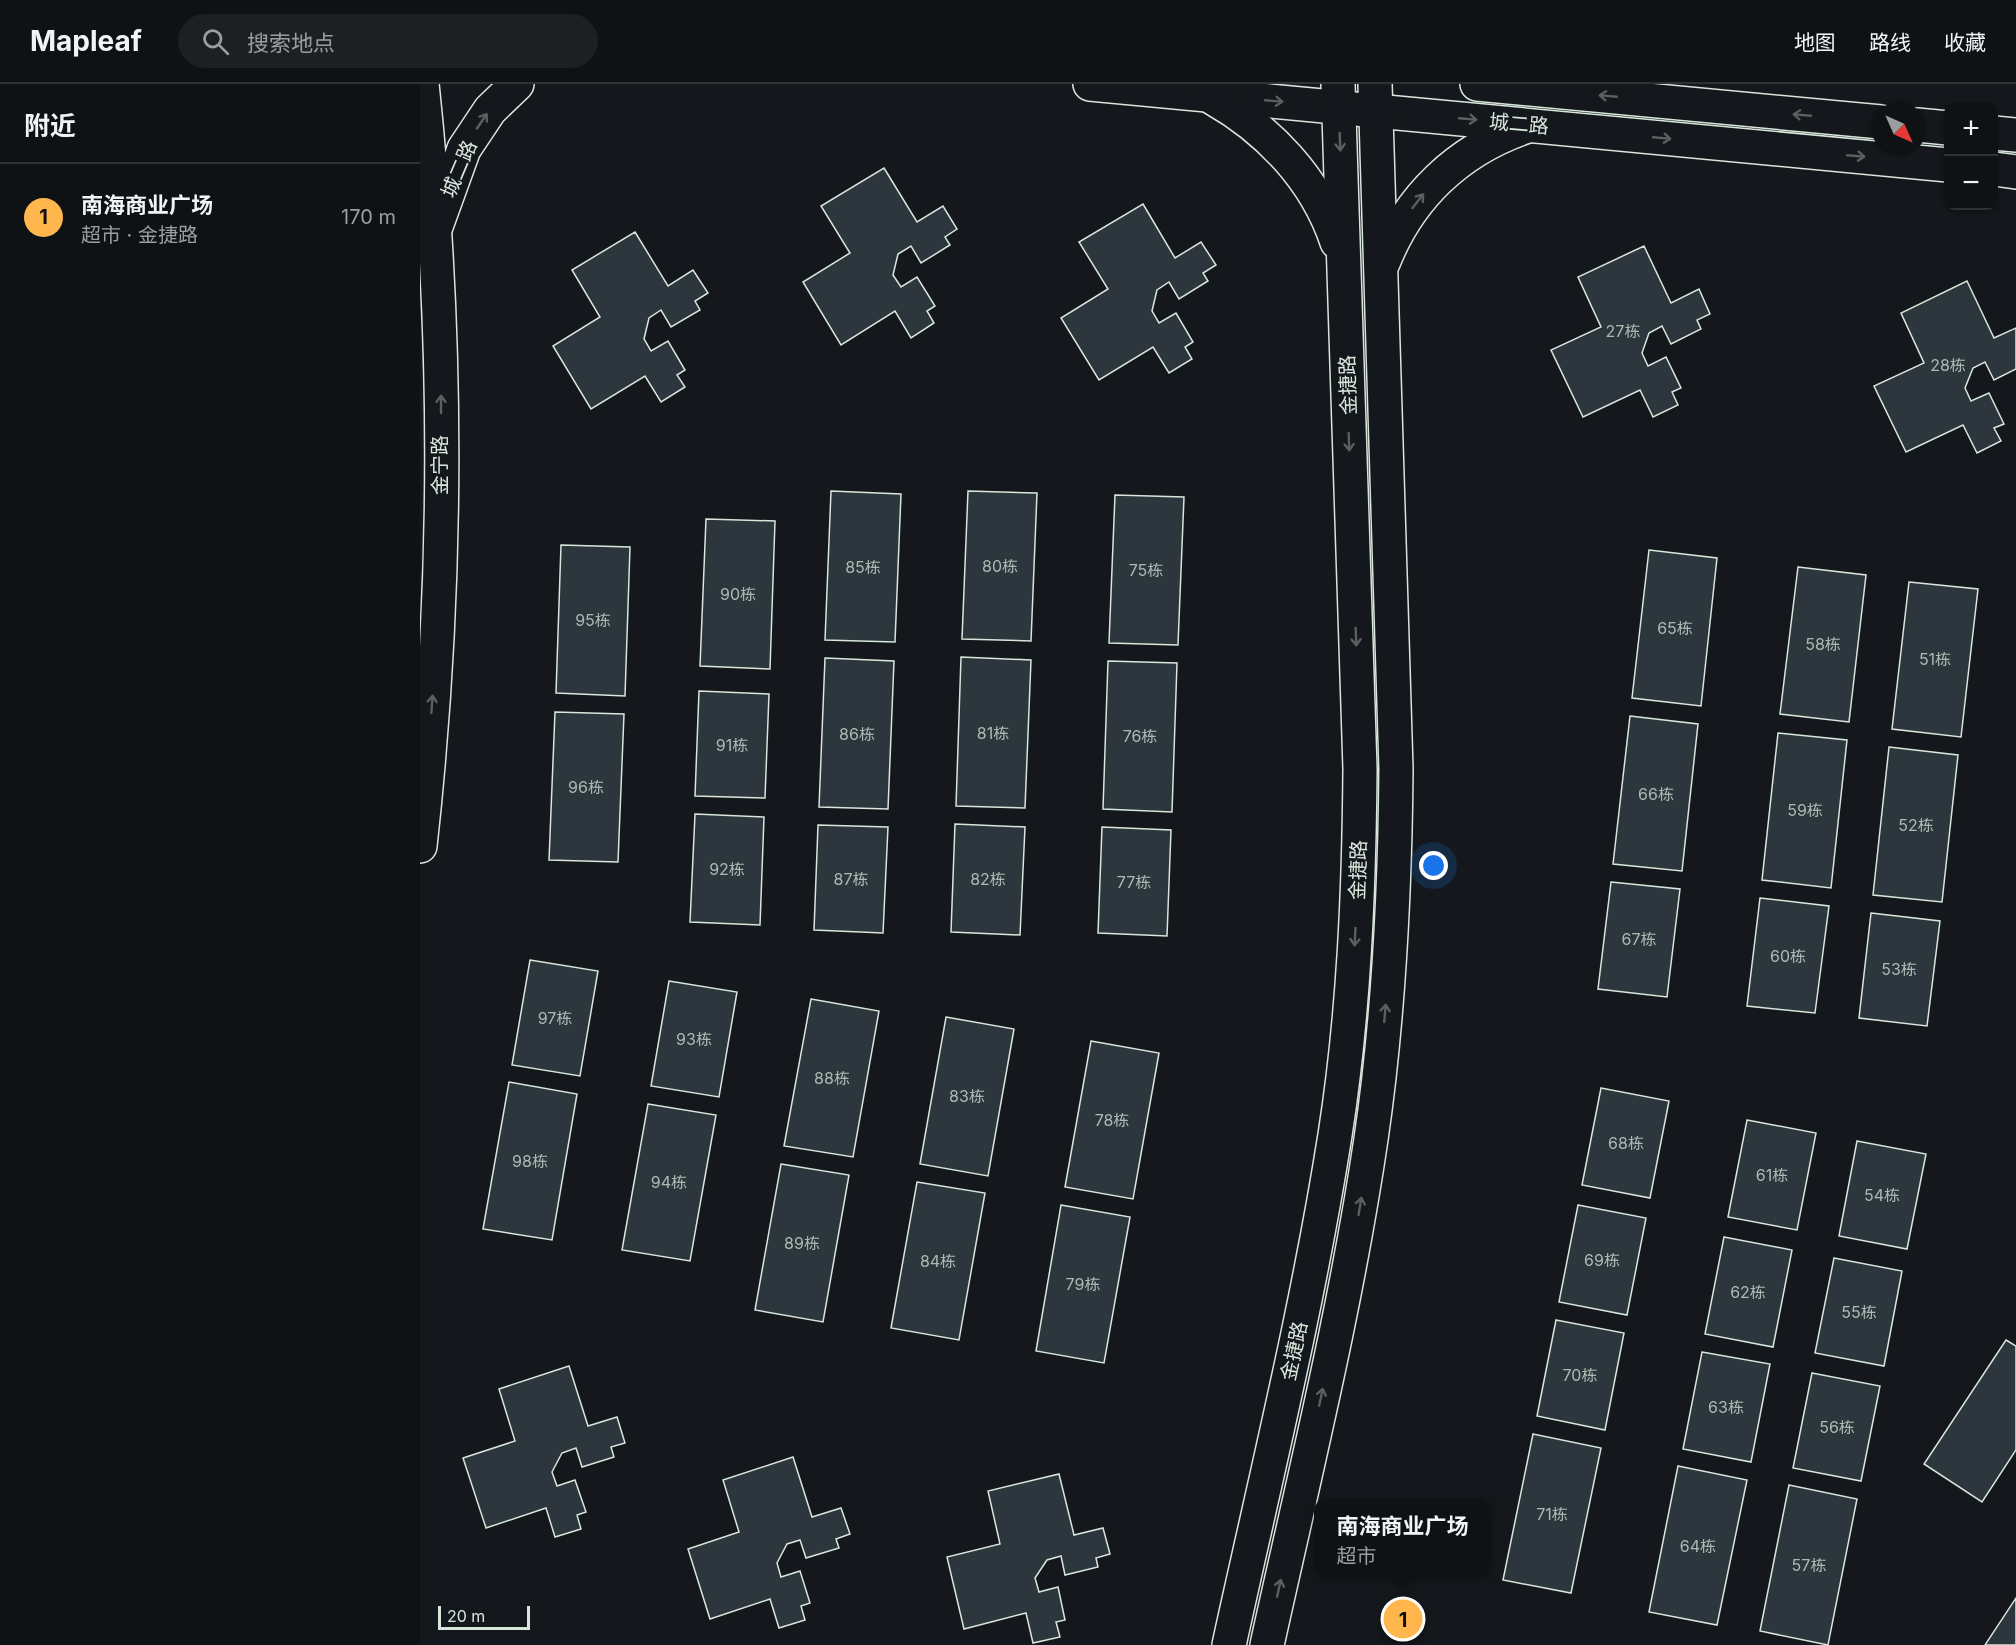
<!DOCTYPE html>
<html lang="zh">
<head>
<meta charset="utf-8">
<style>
  :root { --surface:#0f1215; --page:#1d2022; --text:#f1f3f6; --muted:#9b9ea0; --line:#2f3234; --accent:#ffb74d }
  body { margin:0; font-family:Inter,"Noto Sans SC",sans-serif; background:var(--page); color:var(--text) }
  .controls { position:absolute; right:18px; top:18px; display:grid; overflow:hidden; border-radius:12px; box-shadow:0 2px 4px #0004 }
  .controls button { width:54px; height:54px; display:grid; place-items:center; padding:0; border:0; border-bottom:2px solid var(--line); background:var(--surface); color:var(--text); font:30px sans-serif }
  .compass { position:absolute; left:1452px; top:18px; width:54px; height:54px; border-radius:50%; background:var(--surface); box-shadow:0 2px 4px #0004; rotate:135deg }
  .scale { position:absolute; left:18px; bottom:15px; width:92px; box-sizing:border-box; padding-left:6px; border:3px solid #d8e6dc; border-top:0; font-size:16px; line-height:21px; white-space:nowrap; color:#d8e6dc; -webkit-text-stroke:4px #14181c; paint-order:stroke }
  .you { position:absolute; left:1014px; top:782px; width:21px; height:21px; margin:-15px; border:4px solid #fff; border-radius:50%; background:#1a73e8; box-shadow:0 0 0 9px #1a73e833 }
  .badge { display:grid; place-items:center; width:39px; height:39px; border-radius:50%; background:var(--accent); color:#111; font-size:20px; font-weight:700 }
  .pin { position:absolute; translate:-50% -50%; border:3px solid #fff; box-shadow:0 2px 6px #0006 }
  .popup { position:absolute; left:894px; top:1415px; width:177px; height:78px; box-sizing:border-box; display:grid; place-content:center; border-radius:12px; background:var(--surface); filter:drop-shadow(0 2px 4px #0005); font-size:20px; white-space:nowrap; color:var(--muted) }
  .popup b { font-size:22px; color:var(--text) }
  .popup::after { content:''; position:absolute; left:50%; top:100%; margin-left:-12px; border:12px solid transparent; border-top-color:var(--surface) }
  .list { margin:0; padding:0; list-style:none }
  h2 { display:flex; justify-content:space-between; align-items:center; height:78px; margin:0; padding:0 24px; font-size:26px }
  h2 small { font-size:20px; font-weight:400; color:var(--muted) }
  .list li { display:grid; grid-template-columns:39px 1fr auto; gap:18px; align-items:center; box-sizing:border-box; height:108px; padding:0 24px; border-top:2px solid var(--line) }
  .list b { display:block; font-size:22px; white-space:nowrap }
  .list p { margin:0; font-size:20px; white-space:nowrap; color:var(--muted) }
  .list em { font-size:20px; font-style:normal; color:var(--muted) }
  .icon { flex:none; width:33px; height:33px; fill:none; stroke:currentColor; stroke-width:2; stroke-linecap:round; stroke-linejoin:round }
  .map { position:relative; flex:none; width:1596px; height:1561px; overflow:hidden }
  header { display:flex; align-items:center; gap:36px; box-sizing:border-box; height:84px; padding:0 30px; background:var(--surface); border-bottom:2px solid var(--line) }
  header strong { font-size:28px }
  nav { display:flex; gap:33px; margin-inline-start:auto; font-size:21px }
  .search { width:420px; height:54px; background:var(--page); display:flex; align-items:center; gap:15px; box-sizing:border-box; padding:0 21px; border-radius:33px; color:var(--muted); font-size:22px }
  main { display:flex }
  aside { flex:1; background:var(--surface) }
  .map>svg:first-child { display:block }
</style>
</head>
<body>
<header>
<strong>Mapleaf</strong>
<div class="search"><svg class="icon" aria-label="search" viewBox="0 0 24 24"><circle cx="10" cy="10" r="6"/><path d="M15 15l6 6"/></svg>搜索地点</div>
<nav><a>地图</a><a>路线</a><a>收藏</a></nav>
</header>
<main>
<aside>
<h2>附近<small></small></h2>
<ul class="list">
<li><span class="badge">1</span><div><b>南海商业广场</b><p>超市 · 金捷路</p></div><em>170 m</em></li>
</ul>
</aside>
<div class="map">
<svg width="1596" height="1561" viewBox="0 0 1596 1561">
  <rect width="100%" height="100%" fill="#14181c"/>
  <g fill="#2c363c" stroke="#d8e6dc" stroke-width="1.5">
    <path d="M464 84 497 138 523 122 537 145 525 153 530 161 501 179 491 162 478 170 473 191 481 203 497 193 515 222 507 227 514 239 491 254 475 227 421 261 383 198 430 169 401 122Z"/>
    <path d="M723 120 755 174 781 158 796 181 783 189 788 197 759 215 749 198 737 206 732 227 739 239 756 229 773 258 765 263 772 275 749 289 733 263 679 296 641 234 688 205 659 158Z"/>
    <path d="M215 148 248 202 273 186 288 209 275 217 280 226 251 243 241 226 229 234 224 255 231 267 248 257 265 286 257 291 265 303 241 318 225 292 171 325 133 262 180 233 152 186Z"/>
    <path d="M1224 162 1251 219 1279 205 1290 230 1277 236 1281 245 1251 260 1242 242 1229 249 1222 269 1228 282 1246 273 1261 304 1252 308 1258 321 1233 333 1220 306 1163 333 1131 266 1181 243 1158 193Z"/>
    <path d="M1547 197 1574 254 1596 244V285L1574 296 1565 278 1553 284 1545 304 1551 317 1569 309 1584 340 1574 344 1581 357 1557 369 1543 341 1486 368 1454 302 1504 279 1481 229Z"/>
    <path d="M411 407 481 410 475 558 405 556Z"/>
    <path d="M548 407 617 409 611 557 542 555Z"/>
    <path d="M695 411 764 413 758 561 689 559Z"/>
    <path d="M286 435 355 437 350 585 280 582Z"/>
    <path d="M141 461 210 463 205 612 136 609Z"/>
    <path d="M1229 466 1297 474 1281 622 1212 614Z"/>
    <path d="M1378 483 1446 491 1429 638 1360 630Z"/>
    <path d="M1489 498 1558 505 1541 653 1472 645Z"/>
    <path d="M541 573 611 576 605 724 536 722Z"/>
    <path d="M405 574 474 577 468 725 399 723Z"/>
    <path d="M688 577 757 579 752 728 683 725Z"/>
    <path d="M279 607 349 610 345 714 275 712Z"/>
    <path d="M135 628 204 630 198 778 129 776Z"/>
    <path d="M1210 632 1278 640 1262 787 1193 780Z"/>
    <path d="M1358 649 1427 656 1411 804 1342 796Z"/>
    <path d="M1469 663 1538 671 1522 818 1453 811Z"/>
    <path d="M275 730 344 733 340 841 270 838Z"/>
    <path d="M535 740 605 743 600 851 531 848Z"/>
    <path d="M398 741 468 743 463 849 394 846Z"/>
    <path d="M682 743 751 746 747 852 678 849Z"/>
    <path d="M1191 798 1260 805 1247 913 1178 905Z"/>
    <path d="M1340 814 1409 822 1395 929 1327 922Z"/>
    <path d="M1451 829 1520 837 1507 942 1439 934Z"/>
    <path d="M110 876 178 887 160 992 92 981Z"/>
    <path d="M249 897 317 908 299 1013 231 1002Z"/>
    <path d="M391 915 459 927 433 1073 364 1062Z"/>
    <path d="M526 933 594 945 568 1092 500 1080Z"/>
    <path d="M671 957 739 969 713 1115 645 1103Z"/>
    <path d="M89 998 157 1010 132 1156 63 1145Z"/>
    <path d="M1181 1004 1249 1017 1230 1114 1162 1101Z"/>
    <path d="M228 1020 296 1031 270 1177 202 1166Z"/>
    <path d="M1327 1036 1396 1049 1377 1146 1308 1133Z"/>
    <path d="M1437 1057 1506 1070 1487 1165 1419 1152Z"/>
    <path d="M361 1080 429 1091 403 1238 335 1226Z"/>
    <path d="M497 1098 565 1109 539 1256 471 1244Z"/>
    <path d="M641 1121 710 1133 684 1279 616 1267Z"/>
    <path d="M1158 1121 1226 1134 1207 1231 1139 1218Z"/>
    <path d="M1304 1153 1372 1166 1353 1263 1285 1250Z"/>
    <path d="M1414 1174 1482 1187 1464 1282 1395 1269Z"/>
    <path d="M1136 1236 1204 1249 1185 1346 1117 1332Z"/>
    <path d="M1586 1256 1596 1262V1366L1562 1418 1504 1380Z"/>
    <path d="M1282 1268 1350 1280 1331 1378 1263 1365Z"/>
    <path d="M149 1282 168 1342 197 1333 205 1359 191 1363 194 1373 162 1383 156 1364 142 1369 132 1388 137 1402 155 1396 166 1428 157 1431 161 1445 135 1453 126 1424 66 1444 43 1374 95 1357 79 1305Z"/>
    <path d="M1392 1289 1460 1302 1441 1397 1373 1384Z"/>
    <path d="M1113 1350 1181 1364 1151 1509 1083 1496Z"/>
    <path d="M373 1373 392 1433 421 1424 430 1450 416 1455 419 1464 386 1474 380 1456 367 1460 357 1479 361 1493 380 1487 390 1519 381 1522 385 1536 359 1544 350 1515 290 1535 268 1465 319 1448 303 1396Z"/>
    <path d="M1258 1382 1327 1396 1297 1541 1229 1528Z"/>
    <path d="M639 1390 654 1451 683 1444 690 1470 676 1474 678 1483 645 1491 641 1472 627 1476 615 1494 619 1508 638 1503 645 1536 636 1538 640 1553 613 1559 606 1529 544 1545 527 1473 580 1460 568 1407Z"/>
    <path d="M1369 1401 1437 1415 1408 1561 1340 1547Z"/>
    <path d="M1596 1514V1561H1565Z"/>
  </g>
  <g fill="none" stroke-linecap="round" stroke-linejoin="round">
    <defs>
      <g id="minor">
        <path d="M670 0 1528 81"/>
        <path d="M1057 0 1461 38"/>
        <path d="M793 14C849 46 896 95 917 158"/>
        <path d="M1497 41 1528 44"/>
        <path d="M1574 49 1596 51"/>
        <path d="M1574 85 1596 88"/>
        <path d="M14 148 44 65 70 26 97 0"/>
        <path d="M963 179C989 113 1038 66 1105 43"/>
        <path d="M809 1561C846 1392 888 1222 915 1051 934 930 939 807 940 685L918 0"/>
        <path d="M847 1561C884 1393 926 1225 951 1055 969 932 975 809 976 685L955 0"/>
      </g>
      <path id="major" d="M0 762C28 510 29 252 2 0"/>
    </defs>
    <use href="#minor" stroke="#d8e6dc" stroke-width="36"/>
    <use href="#major" stroke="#d8e6dc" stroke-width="36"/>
    <use href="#minor" stroke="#14181c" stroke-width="33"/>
    <use href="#major" stroke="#14181c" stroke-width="33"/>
  </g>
  <defs><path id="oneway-shaft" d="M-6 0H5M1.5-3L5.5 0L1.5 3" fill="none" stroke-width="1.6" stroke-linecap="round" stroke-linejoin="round" transform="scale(1.5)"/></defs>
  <g stroke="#59605f">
    <use href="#oneway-shaft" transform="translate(1188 12) rotate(-175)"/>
    <use href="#oneway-shaft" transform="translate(854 17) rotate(5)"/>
    <use href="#oneway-shaft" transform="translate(1382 31) rotate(-175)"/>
    <use href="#oneway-shaft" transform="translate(1048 35) rotate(5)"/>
    <use href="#oneway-shaft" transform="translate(62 37) rotate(-56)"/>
    <use href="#oneway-shaft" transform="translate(1242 54) rotate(5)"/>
    <use href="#oneway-shaft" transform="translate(920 58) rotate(88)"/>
    <use href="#oneway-shaft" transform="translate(1436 72) rotate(5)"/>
    <use href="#oneway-shaft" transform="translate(998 117) rotate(-52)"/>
    <use href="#oneway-shaft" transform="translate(21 320) rotate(-90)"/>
    <use href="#oneway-shaft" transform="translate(929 358) rotate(88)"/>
    <use href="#oneway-shaft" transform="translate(936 553) rotate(88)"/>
    <use href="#oneway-shaft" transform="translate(12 620) rotate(-86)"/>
    <use href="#oneway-shaft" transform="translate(935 853) rotate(93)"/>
    <use href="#oneway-shaft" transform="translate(965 929) rotate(-85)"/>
    <use href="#oneway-shaft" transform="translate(940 1122) rotate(-81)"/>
    <use href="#oneway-shaft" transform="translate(901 1313) rotate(-78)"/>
    <use href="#oneway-shaft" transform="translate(859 1504) rotate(-78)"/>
  </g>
  <g text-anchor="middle" stroke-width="4.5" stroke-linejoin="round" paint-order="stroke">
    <g font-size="16" fill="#adbab4">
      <text x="1203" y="253">27栋</text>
      <text x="1528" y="287">28栋</text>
      <text x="580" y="488">80栋</text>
      <text x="443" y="489">85栋</text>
      <text x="726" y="492">75栋</text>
      <text x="318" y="516">90栋</text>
      <text x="173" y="542">95栋</text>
      <text x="1255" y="550">65栋</text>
      <text x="1403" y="566">58栋</text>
      <text x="1515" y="581">51栋</text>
      <text x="573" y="655">81栋</text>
      <text x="437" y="656">86栋</text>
      <text x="720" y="658">76栋</text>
      <text x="312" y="667">91栋</text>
      <text x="166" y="709">96栋</text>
      <text x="1236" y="716">66栋</text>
      <text x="1385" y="732">59栋</text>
      <text x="1496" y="747">52栋</text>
      <text x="307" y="791">92栋</text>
      <text x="431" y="801">87栋</text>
      <text x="568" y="801">82栋</text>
      <text x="714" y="804">77栋</text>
      <text x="1219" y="861">67栋</text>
      <text x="1368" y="878">60栋</text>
      <text x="1479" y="891">53栋</text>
      <text x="135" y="940">97栋</text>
      <text x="274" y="961">93栋</text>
      <text x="412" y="1000">88栋</text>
      <text x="547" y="1018">83栋</text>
      <text x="692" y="1042">78栋</text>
      <text x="1206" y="1065">68栋</text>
      <text x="110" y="1083">98栋</text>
      <text x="1352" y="1097">61栋</text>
      <text x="249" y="1104">94栋</text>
      <text x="1462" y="1117">54栋</text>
      <text x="382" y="1165">89栋</text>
      <text x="1182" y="1182">69栋</text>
      <text x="518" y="1183">84栋</text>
      <text x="663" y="1206">79栋</text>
      <text x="1328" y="1214">62栋</text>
      <text x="1439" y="1234">55栋</text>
      <text x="1160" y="1297">70栋</text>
      <text x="1306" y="1329">63栋</text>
      <text x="1417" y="1349">56栋</text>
      <text x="1132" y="1436">71栋</text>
      <text x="1278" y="1468">64栋</text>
      <text x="1389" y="1487">57栋</text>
    </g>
    <g font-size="20" fill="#d8e6dc" stroke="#14181c">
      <text transform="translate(1099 40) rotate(5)" y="7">城二路</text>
      <text transform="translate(39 85) rotate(-67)" y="7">城二路</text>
      <text transform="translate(928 301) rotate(-92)" y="7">金捷路</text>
      <text transform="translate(20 381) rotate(-90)" y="7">金宁路</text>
      <text transform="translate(938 786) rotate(-88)" y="7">金捷路</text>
      <text transform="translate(874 1267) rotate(-78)" y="7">金捷路</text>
    </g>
  </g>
</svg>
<div class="controls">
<button>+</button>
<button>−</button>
</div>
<svg class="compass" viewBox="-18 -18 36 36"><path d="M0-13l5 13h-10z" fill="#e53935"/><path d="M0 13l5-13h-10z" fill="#9b9ea0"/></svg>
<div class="scale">20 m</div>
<div class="you"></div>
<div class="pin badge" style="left:983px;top:1535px">1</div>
<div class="popup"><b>南海商业广场</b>超市</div>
</div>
</main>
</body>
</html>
